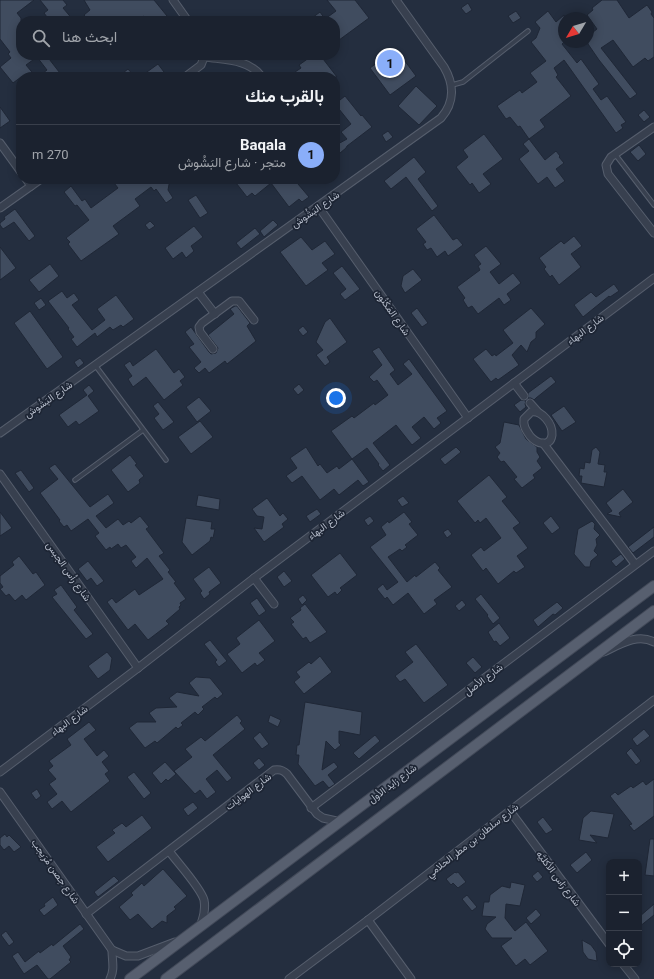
<!DOCTYPE html>
<html lang="ar">
<head>
<meta charset="utf-8">
<style>
  :root { --surface:#1b222f; --page:#282f3b; --text:#f1f3f6; --muted:#a0a4aa; --line:#393f4b; --accent:#8aaef9 }
  body { margin:0; font-family:Roboto,Vazirmatn,sans-serif; background:var(--page); color:var(--text); direction:rtl }
  .controls { position:absolute; right:12px; bottom:12px; display:grid; overflow:hidden; border-radius:8px; box-shadow:0 2px 10px #0003 }
  .controls button { width:36px; height:36px; display:grid; place-items:center; padding:0; border:0; border-bottom:1px solid var(--line); background:var(--surface); color:var(--text); font:20px sans-serif }
  .compass { position:absolute; left:558px; top:12px; width:36px; height:36px; border-radius:50%; background:var(--surface); box-shadow:0 2px 10px #0003; rotate:232deg }
  .you { position:absolute; left:336px; top:398px; width:14px; height:14px; margin:-10px; border:3px solid #fff; border-radius:50%; background:#1a73e8; box-shadow:0 0 0 6px #1a73e833 }
  .badge { display:grid; place-items:center; width:26px; height:26px; border-radius:50%; background:var(--accent); color:#111; font-size:13px; font-weight:700 }
  .pin { position:absolute; translate:-50% -50%; border:2px solid #fff; box-shadow:0 1px 4px #0006 }
  .list { margin:0; padding:0; list-style:none }
  h2 { display:flex; justify-content:space-between; align-items:center; height:52px; margin:0; padding:0 16px; font-size:17px }
  h2 small { font-size:13px; font-weight:400; color:var(--muted) }
  .list li { display:grid; grid-template-columns:26px 1fr auto; gap:12px; align-items:center; box-sizing:border-box; height:60px; padding:0 16px; border-top:1px solid var(--line) }
  .list b { display:block; font-size:15px; white-space:nowrap }
  .list p { margin:0; font-size:13px; white-space:nowrap; color:var(--muted) }
  .list em { font-size:13px; font-style:normal; color:var(--muted) }
  .icon { flex:none; width:22px; height:22px; fill:none; stroke:currentColor; stroke-width:2; stroke-linecap:round; stroke-linejoin:round }
  .map { position:relative; flex:none; width:654px; height:979px; overflow:hidden; direction:ltr }
  .search { position:absolute; background:var(--surface); box-shadow:0 2px 10px #0003; left:16px; top:16px; width:324px; height:44px; display:flex; align-items:center; gap:10px; box-sizing:border-box; padding:0 14px; border-radius:16px; color:var(--muted); font-size:15px }
  .panel { position:absolute; background:var(--surface); box-shadow:0 2px 10px #0003; left:16px; top:72px; width:324px; height:112px; border-radius:16px; direction:rtl }
  .map>svg:first-child { display:block }
</style>
</head>
<body>
<div class="map">
<svg width="654" height="979" viewBox="0 0 654 979">
  <rect width="100%" height="100%" fill="#242e3f"/>
  <g fill="#404c5f" stroke="#1f2736">
    <path d="M0 0H34L17 13 21 18V55H46L63 77H38L47 70 37 57 26 65 36 77H21L13 83 0 67 11 58 8 54 10 52 0 39Z"/>
    <path d="M40 0H63L67 5 63 8 74 21H50L44 13 48 10Z"/>
    <path d="M84 0H154L167 16 161 21H148L144 16 137 21H89L84 15 90 10Z"/>
    <path d="M327 0H355L369 18 335 43V21H308L320 12 325 19 336 11Z"/>
    <path d="M602 0H617L629 18 647 5 652 12 651 14 654 18V57L648 61 645 58 633 67 613 40 601 48 637 94 630 99 599 60 588 44V36L597 29 587 15 593 10 592 8Z"/>
    <path d="M468 3 472 10 466 14 461 8Z"/>
    <path d="M516 11 521 18 513 23 508 16Z"/>
    <path d="M548 11 556 22 564 15V42L562 44 577 63 581 59 599 84 593 89 601 100 607 96 626 122 621 125 623 128 616 133 564 60 554 68 558 75 556 77 571 96 540 120 545 127 529 139 520 126 518 127 510 117 506 119 497 106 520 90 522 93 537 82 530 73 546 61 531 42 536 38 540 28 535 22Z"/>
    <path d="M396 49 416 76 390 95 370 68Z"/>
    <path d="M313 55H320L337 77H299L295 72 301 68 299 65Z"/>
    <path d="M158 64 164 72 158 77H140Z"/>
    <path d="M128 69 135 77H127L123 73Z"/>
    <path d="M416 86 437 106 419 125 398 106Z"/>
    <path d="M345 96 361 116 362 115 372 127 347 146 346 148 340 153 336 149V145L347 139 341 132 351 124 335 104Z"/>
    <path d="M0 107 10 121 0 128Z"/>
    <path d="M644 110 650 117 644 122 638 115Z"/>
    <path d="M388 131 393 137 386 142 382 135Z"/>
    <path d="M484 134 503 159 483 174 491 184 479 193 472 183 470 185 456 167 468 157 463 150Z"/>
    <path d="M529 139 545 160 556 151 560 156 559 157 564 163 556 169 565 181 555 188 547 177 538 184 519 159 529 151 523 144Z"/>
    <path d="M639 145 646 154 638 161 630 152Z"/>
    <path d="M414 157 426 172 418 179 438 206 432 211 406 177 391 189 384 181Z"/>
    <path d="M111 179H170L168 190 173 198 166 203 156 189 154 191 151 187 135 199 140 206 113 226 119 234 81 261 68 244 70 242 66 238 89 220 77 205 75 206 64 192 71 186 82 201 85 199 91 208 118 188Z"/>
    <path d="M233 179H305L298 184 309 197 302 202 299 199 289 207 271 183 255 196 252 193 247 197Z"/>
    <path d="M196 195 208 213 200 218 188 200Z"/>
    <path d="M15 209 35 236 29 241 14 222 3 229 0 225V223L5 219 4 217Z"/>
    <path d="M434 215 453 240 457 238 463 245 448 256 445 251 437 257 431 248 427 250 423 244 426 242 416 229Z"/>
    <path d="M273 220 278 225 264 237 260 231Z"/>
    <path d="M150 221 155 226 149 230 145 225Z"/>
    <path d="M194 226 203 237 191 246 194 251 186 258 182 252 173 259 165 248Z"/>
    <path d="M255 228 260 234 241 249 236 243Z"/>
    <path d="M574 236 582 246 571 254 581 267 559 285 552 275 550 277 544 269 546 267 539 258 561 241 564 244Z"/>
    <path d="M301 237 312 250 325 241 335 254 322 263 328 270 306 286 280 252Z"/>
    <path d="M486 246 501 264 490 272 499 284 513 273 521 283 507 294 511 300 504 305 499 298 478 314 472 306 468 308 463 300 465 298 457 287 480 270 478 266 481 264 474 255Z"/>
    <path d="M0 247 16 268 0 280Z"/>
    <path d="M50 264 59 276 39 292 29 280Z"/>
    <path d="M342 266 360 289 345 300 340 294 346 289 333 273Z"/>
    <path d="M413 269 422 280 405 293 401 286 403 276Z"/>
    <path d="M614 284 619 291 610 297 609 296 583 317 574 305 591 292 596 297Z"/>
    <path d="M62 291 67 298 74 293 79 300 72 305 92 330 105 320 97 309 116 295 134 319 123 327 121 325 113 330 110 327 97 337 95 333 77 347 71 339 74 337 68 329 69 328 48 301Z"/>
    <path d="M41 298 46 305 39 310 34 303Z"/>
    <path d="M235 306H237L250 323 247 326 256 341 227 364 225 361 209 373 205 368 199 373 194 368 201 362 189 347 194 344 185 332 191 327 209 352 211 354 216 353 218 348 208 335 234 314 230 309Z"/>
    <path d="M417 308 428 323 422 327 411 313Z"/>
    <path d="M531 308 545 324 536 332V338L531 342 527 352 521 345 512 355 519 365 498 380 496 378 491 382 473 359 486 349 492 356 495 354 496 356 513 343 503 330Z"/>
    <path d="M30 311 63 357 47 369 14 323Z"/>
    <path d="M330 318 347 342 327 357 330 362 325 366 316 355 323 350 316 342 325 322Z"/>
    <path d="M303 326 308 332 303 336 298 330Z"/>
    <path d="M379 347 395 370 390 374 398 385 412 374 403 364 409 359 447 411 437 418 441 423 434 429 424 417 412 427 421 438 412 445 396 425 373 443 390 465 383 471 378 465 379 464 367 448 352 459 331 431 352 416 354 418 374 403 375 405 388 395 377 380 374 382 369 377 382 365 372 351Z"/>
    <path d="M156 349 174 373 179 369 185 377 180 381 183 385 164 400 146 377 133 387 128 379 132 376 124 365 130 361 133 366Z"/>
    <path d="M80 358 84 363 78 368 74 362Z"/>
    <path d="M551 376 556 382 536 398 534 400 531 398H528V393Z"/>
    <path d="M299 384 304 390 298 395 293 389Z"/>
    <path d="M89 385 94 391 88 396 99 411 79 425 76 421 68 427 59 415 87 395 83 390Z"/>
    <path d="M199 397 211 411 197 422 186 407Z"/>
    <path d="M521 400 526 401 525 404 526 407 520 412 514 405Z"/>
    <path d="M158 402 174 422 163 430 154 418 159 414 153 406Z"/>
    <path d="M564 406 576 422 562 431 551 415Z"/>
    <path d="M200 421 213 437 191 454 178 437Z"/>
    <path d="M504 422 519 425 526 439 537 447V452L540 457 537 461 542 468 533 475 535 478 522 488 514 479 517 477 504 461 501 462 497 457 500 453 495 447 500 443Z"/>
    <path d="M306 447 318 466 320 464 327 473 337 466 339 469 352 459 369 482 363 486 358 480 339 495 334 489 320 500 302 476 292 483 286 476 297 468 290 458Z"/>
    <path d="M456 447 461 452 445 465 440 459Z"/>
    <path d="M596 447 600 452 598 464 605 465 604 472H607L604 487 581 483 582 476H579L580 468 584 469 585 462 590 463 592 450Z"/>
    <path d="M130 455 137 464 135 465 144 476 139 480 140 483 128 492 111 470Z"/>
    <path d="M55 464 90 507 108 494 114 503 96 516 106 528 118 519 123 525 129 521 131 523 140 516 149 527 146 529 164 553 159 556 170 570 168 572 176 582 174 583 186 599 180 603 181 605 179 607 180 609 166 621 169 624 148 640 135 624 128 630 107 602 112 598 116 603 135 589 139 595 163 579 147 558 136 568 131 561 136 557 126 545 121 548 118 544 111 549 110 547 106 550 95 536 99 533 88 519 71 531 67 525 64 527 59 521 60 520 40 493 58 479 49 468Z"/>
    <path d="M21 470 34 488 29 492 15 473Z"/>
    <path d="M489 475 507 497 502 501 520 523 513 528 528 548 517 556 525 567 516 573 514 571 498 584 486 568 483 571 471 555 481 547 484 551 501 538 486 518 480 523 478 520 475 523 457 501Z"/>
    <path d="M623 489 633 502 619 513 621 517 607 514 612 511 606 503Z"/>
    <path d="M198 495 220 499 219 510 196 506Z"/>
    <path d="M403 496 409 503 402 507 397 500Z"/>
    <path d="M267 498 280 516 283 513 288 519 282 524 284 527 264 542 254 528 262 529 264 517 257 516 252 509Z"/>
    <path d="M317 509 321 514 310 522 306 516Z"/>
    <path d="M0 512 12 528 0 536Z"/>
    <path d="M404 512 412 522 409 524 418 535 405 545 407 547 402 551 400 549 388 557 407 582 415 575 416 577 435 562 440 568 438 570 452 587 434 600 437 604 424 614 408 593 393 605 387 597 385 599 377 589 383 584 387 590 398 582 370 547 386 535 381 527 388 521 389 523Z"/>
    <path d="M370 516 374 521 368 526 364 520Z"/>
    <path d="M551 516 560 528 552 534 543 523Z"/>
    <path d="M186 518 212 522 211 529H215L213 538 211 537 210 541 192 555 182 542Z"/>
    <path d="M592 521 595 524 594 529 600 535 596 539 597 545 594 551 598 555 591 561 590 567H585L574 554 578 529Z"/>
    <path d="M654 527V537L633 553 628 547Z"/>
    <path d="M448 529 452 534 447 538 443 532Z"/>
    <path d="M340 553 357 575 340 588 342 590 337 595 335 592 328 597 311 575Z"/>
    <path d="M621 554 625 559 616 567 611 561Z"/>
    <path d="M19 556 33 574 36 572 45 585 26 600 22 595 15 601 9 594 6 596 0 589 3 587 0 583V576L14 565 12 562Z"/>
    <path d="M88 561 104 581 97 586 91 578 87 581 78 569Z"/>
    <path d="M209 567 221 583 209 592 210 594 204 599 200 593 202 591 193 579Z"/>
    <path d="M284 571 292 581 284 587 277 577Z"/>
    <path d="M61 585 77 607 74 610 93 634 86 639 52 597 57 594 54 590Z"/>
    <path d="M481 594 500 618 493 624 487 616 488 615 475 599Z"/>
    <path d="M303 595 307 600 302 605 298 599Z"/>
    <path d="M257 598 266 611 259 616 250 603Z"/>
    <path d="M462 600 466 605 459 611 455 606Z"/>
    <path d="M557 602 563 608 555 615 553 614 538 627 533 620Z"/>
    <path d="M305 604 327 632 310 643 306 637 303 639 291 624 294 622 290 618 301 610 300 608Z"/>
    <path d="M259 620 275 641 259 653 265 660 257 666 255 663 242 673 227 654 240 644 236 638Z"/>
    <path d="M499 623 510 638 500 646 496 641 494 642 488 632Z"/>
    <path d="M210 640 227 661 219 667 215 662 217 660 204 644Z"/>
    <path d="M416 644 448 685 424 703 405 679 400 682 395 676 413 662 405 652Z"/>
    <path d="M107 652 112 658 110 670 98 679 88 666Z"/>
    <path d="M320 656 332 672 304 694 294 682 300 677 296 672 309 662 311 664Z"/>
    <path d="M473 657 482 667 475 673 466 663Z"/>
    <path d="M196 677 210 678 223 694 217 699 215 697 202 707 204 709 198 715 195 712 181 723 183 725 178 729 176 727 157 743 155 741 145 748 129 728 137 722H156L149 713 156 708 177 707 169 698 177 692 199 696 189 683Z"/>
    <path d="M305 702 362 712 360 735 339 731V743L341 745 335 750 326 741 322 770 334 762 338 767 328 775 335 784 329 788 323 781 315 786 298 764 299 755H296L297 745H299Z"/>
    <path d="M237 715 242 721 240 723 245 729 213 755 232 778 227 782 217 770 206 779 216 792 207 799 200 790 195 794 174 771 192 757 185 749 201 737 205 741Z"/>
    <path d="M270 715 281 720 278 727 268 722Z"/>
    <path d="M89 722 96 730 84 739 97 756 104 750 109 756 102 762 109 771 105 774 110 781 71 812 62 801 52 809 47 802 57 794 49 784 56 779 48 770 53 766 49 761 71 745 67 739Z"/>
    <path d="M644 729 650 736 637 746 632 739Z"/>
    <path d="M260 732 269 744 262 749 253 738Z"/>
    <path d="M375 735 380 741 359 759 353 753Z"/>
    <path d="M631 748 641 761 636 765 626 753Z"/>
    <path d="M259 758 265 765 259 770 253 763Z"/>
    <path d="M165 762 176 774 168 781 166 779 161 784 152 773Z"/>
    <path d="M134 772 151 793 144 799 127 777Z"/>
    <path d="M654 779V816L634 831 629 825 632 824 610 796 615 792 618 795 631 786 633 788 643 781 646 785Z"/>
    <path d="M37 789 41 796 36 800 31 793Z"/>
    <path d="M193 802 198 808 188 816 183 809Z"/>
    <path d="M591 811 614 814 608 838 590 835 597 843 579 840 583 818Z"/>
    <path d="M142 815 152 828 108 862 96 847 115 833 112 830 122 823 126 827Z"/>
    <path d="M543 817 553 830 546 834 537 822Z"/>
    <path d="M5 834 7 837 9 835 21 847 14 852 9 846 4 850 0 845V838Z"/>
    <path d="M650 839H654V876L645 875Z"/>
    <path d="M586 852 592 860 577 873 570 865Z"/>
    <path d="M163 869 187 896 174 907 176 909 167 916V923L162 921 152 929 138 914 130 920 119 907 133 895 131 893 142 883 144 886Z"/>
    <path d="M538 871 543 877 537 882 532 876Z"/>
    <path d="M455 872 456 873 458 872 466 882 458 888 453 883 451 885 446 879Z"/>
    <path d="M114 876 119 881 98 897 94 892Z"/>
    <path d="M511 882 525 885 520 906 506 904 505 918 515 931 526 922 548 951 530 965 525 959 516 966 501 946 512 938H492L485 929 487 924 496 917 482 916 484 902H489L490 895 502 886 510 888Z"/>
    <path d="M467 895 477 907 472 911 462 899Z"/>
    <path d="M53 897 58 905 44 916 39 910 45 906 44 904Z"/>
    <path d="M654 904V915L639 927V917Z"/>
    <path d="M536 909 541 915 531 924 526 918Z"/>
    <path d="M80 924 84 929 63 946 71 957 69 960 71 962 50 979H48L37 965 24 974 12 956 18 952 25 962 39 951 40 953 52 944 53 946Z"/>
    <path d="M6 931 14 942 9 946 1 935Z"/>
    <path d="M582 940 591 945 596 952 597 961 588 959 583 952Z"/>
  </g>
  <g fill="none" stroke-linecap="round" stroke-linejoin="round">
    <defs>
      <g id="service">
        <path d="M452 85 463 82 528 31"/>
        <path d="M615 154 654 205"/>
        <path d="M95 365 166 460"/>
        <path d="M75 480 143 430"/>
      </g>
      <g id="minor">
        <path d="M173 0 188 21"/>
        <path d="M205 57C225 60 249 59 262 77"/>
        <path d="M185 77 201 65 205 55"/>
        <path d="M654 127 611 157 606 165 608 174 654 233"/>
        <path d="M0 143 21 172"/>
        <path d="M26 179 31 186"/>
        <path d="M318 206 468 418"/>
        <path d="M0 208 41 179"/>
        <path d="M198 292 215 314"/>
        <path d="M213 349 200 332 199 327 202 323 232 301H239L254 320"/>
        <path d="M514 383 524 396"/>
        <path d="M530 403 538 412"/>
        <path d="M531 412C542 410 553 424 552 435 550 449 536 443 530 436 526 430 523 426 524 419Z"/>
        <path d="M0 433 441 118C455 102 454 84 444 67L396 0"/>
        <path d="M543 443 635 564"/>
        <path d="M0 474 138 668"/>
        <path d="M254 578 274 604"/>
        <path d="M604 652C619 645 637 633 654 642"/>
        <path d="M0 772 138 668 249 582 654 278"/>
        <path d="M0 792 112 950 126 956H138L175 942"/>
        <path d="M311 808 654 551"/>
        <path d="M510 811 609 944"/>
        <path d="M169 851C177 862 201 888 204 900 206 909 203 918 200 927"/>
        <path d="M86 914 274 770C280 769 283 770 287 774L317 814 323 818 341 822"/>
        <path d="M368 920 411 979"/>
        <path d="M623 964 635 979"/>
        <path d="M110 979C115 969 112 961 112 950"/>
        <path d="M289 979 368 920 654 700"/>
      </g>
      <g id="primary">
        <path d="M130 979 654 586"/>
        <path d="M166 979 654 611"/>
      </g>
    </defs>
    <use href="#service" stroke="#565e6d" stroke-width="5.5"/>
    <use href="#minor" stroke="#565e6d" stroke-width="9"/>
    <use href="#primary" stroke="#424958" stroke-width="12"/>
    <use href="#service" stroke="#38404f" stroke-width="3.5"/>
    <use href="#minor" stroke="#38404f" stroke-width="7"/>
    <use href="#primary" stroke="#575f6f" stroke-width="10"/>
  </g>
  <g text-anchor="middle" stroke-width="3.5" stroke-linejoin="round" paint-order="stroke">
    <g font-size="10" fill="#b5bcca" stroke="#1d2534">
      <text transform="translate(315 209) rotate(-35)" y="4">شارع البَشُوش</text>
      <text transform="translate(393 312) rotate(55)" y="4">شارع المَكْنُون</text>
      <text transform="translate(585 329) rotate(-37)" y="4">شارع البهاء</text>
      <text transform="translate(48 399) rotate(-35)" y="4">شارع البَشُوش</text>
      <text transform="translate(326 524) rotate(-37)" y="4">شارع البهاء</text>
      <text transform="translate(69 571) rotate(55)" y="4">شارع رأس الجبس</text>
      <text transform="translate(483 679) rotate(-37)" y="4">شارع الأصل</text>
      <text transform="translate(69 720) rotate(-37)" y="4">شارع البهاء</text>
      <text transform="translate(392 783) rotate(-37)" y="4">شارع زايد الأول</text>
      <text transform="translate(248 791) rotate(-37)" y="4">شارع الهوايات</text>
      <text transform="translate(472 840) rotate(-38)" y="4">شارع سلطان بن مطر الحلامي</text>
      <text transform="translate(56 871) rotate(55)" y="4">شارع حِصن مُرَيجب</text>
      <text transform="translate(559 878) rotate(53)" y="4">شارع رَاس الأكليَّه</text>
    </g>
  </g>
</svg>
<div class="controls">
<button>+</button>
<button>−</button>
<button><svg class="icon" aria-label="locate" viewBox="0 0 24 24"><circle cx="12" cy="12" r="6"/><path d="M12 2v4M12 18v4M2 12h4M18 12h4"/></svg></button>
</div>
<svg class="compass" viewBox="-18 -18 36 36"><path d="M0-13l5 13h-10z" fill="#e53935"/><path d="M0 13l5-13h-10z" fill="#a0a4aa"/></svg>
<div class="you"></div>
<div class="pin badge" style="left:390px;top:63px">1</div>
<div class="search"><svg class="icon" aria-label="search" viewBox="0 0 24 24"><circle cx="10" cy="10" r="6"/><path d="M15 15l6 6"/></svg>ابحث هنا</div>
<section class="panel">
<h2>بالقرب منك<small></small></h2>
<ul class="list">
<li><span class="badge">1</span><div><b>Baqala</b><p>متجر · شارع البَشُوش</p></div><em>270 m</em></li>
</ul>
</section>
</div>
</body>
</html>
